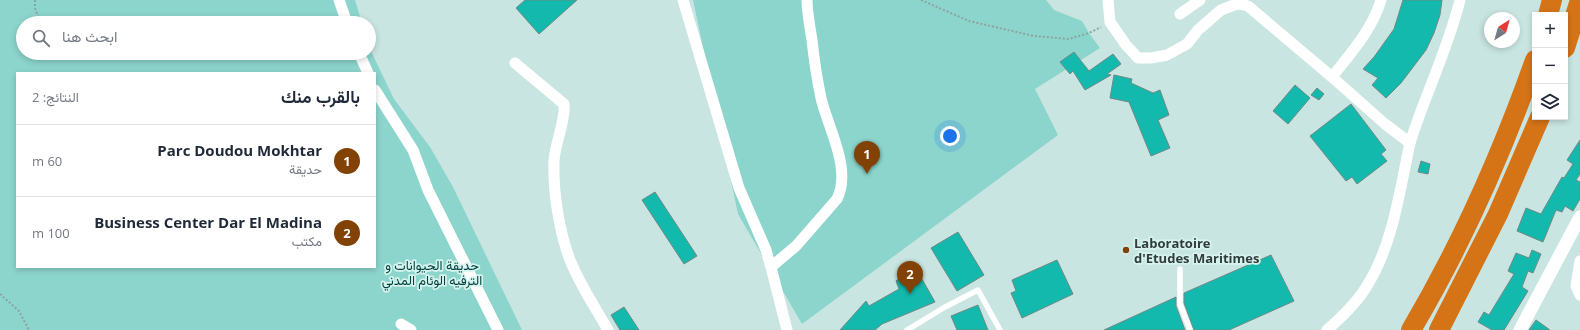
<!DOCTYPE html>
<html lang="ar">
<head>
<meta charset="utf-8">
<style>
  :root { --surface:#fff; --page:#f2f2f3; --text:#1f2937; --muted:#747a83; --line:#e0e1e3; --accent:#824205 }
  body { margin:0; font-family:"Open Sans",Vazirmatn,sans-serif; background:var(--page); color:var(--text); direction:rtl }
  .controls { position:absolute; right:12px; top:12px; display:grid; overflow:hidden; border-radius:0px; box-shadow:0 2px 6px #0003 }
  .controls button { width:36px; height:36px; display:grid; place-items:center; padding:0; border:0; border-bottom:1px solid var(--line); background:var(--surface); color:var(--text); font:20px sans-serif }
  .compass { position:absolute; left:1484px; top:12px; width:36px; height:36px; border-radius:50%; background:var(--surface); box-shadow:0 2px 6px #0003; rotate:37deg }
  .you { position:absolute; left:950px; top:136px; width:14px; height:14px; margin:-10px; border:3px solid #fff; border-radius:50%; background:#1a73e8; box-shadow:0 0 0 6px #1a73e833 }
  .badge { display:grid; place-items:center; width:26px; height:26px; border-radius:50%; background:var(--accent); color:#fff; font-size:13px; font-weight:700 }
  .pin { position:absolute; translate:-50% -33px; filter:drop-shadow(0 1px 2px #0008) }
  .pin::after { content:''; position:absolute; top:21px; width:14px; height:12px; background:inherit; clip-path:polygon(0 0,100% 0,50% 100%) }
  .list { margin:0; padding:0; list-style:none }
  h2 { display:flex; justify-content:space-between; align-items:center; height:52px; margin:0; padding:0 16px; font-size:17px }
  h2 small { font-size:13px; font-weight:400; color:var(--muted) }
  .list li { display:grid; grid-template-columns:26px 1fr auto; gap:12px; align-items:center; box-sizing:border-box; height:72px; padding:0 16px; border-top:1px solid var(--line) }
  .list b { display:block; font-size:15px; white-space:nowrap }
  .list p { margin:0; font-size:13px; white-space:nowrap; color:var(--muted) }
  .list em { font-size:13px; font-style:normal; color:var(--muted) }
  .icon { flex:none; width:22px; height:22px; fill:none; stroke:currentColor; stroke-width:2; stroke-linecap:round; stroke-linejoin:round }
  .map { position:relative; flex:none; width:1580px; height:330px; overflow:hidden; direction:ltr }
  .search { position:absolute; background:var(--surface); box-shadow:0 2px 6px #0003; left:16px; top:16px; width:360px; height:44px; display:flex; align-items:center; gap:10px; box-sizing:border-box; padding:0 14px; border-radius:22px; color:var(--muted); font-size:15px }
  .panel { position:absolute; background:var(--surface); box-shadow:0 2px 6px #0003; left:16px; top:72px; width:360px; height:196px; border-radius:0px; direction:rtl }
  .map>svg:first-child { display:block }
</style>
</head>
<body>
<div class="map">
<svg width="1580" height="330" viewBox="0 0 1580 330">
  <rect width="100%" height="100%" fill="#c9e5e1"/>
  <g fill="#8cd5cc" fill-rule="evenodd">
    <path d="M0 0H355L362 23H23V53H369V47L394 99 430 147 453 187 522 330H0ZM17 73H375V267H17Z"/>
    <path d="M693 0H1046L1054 10 1082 21 1089 33 1100 48 1035 89 1058 135 802 324 738 214Z"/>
  </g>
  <g fill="#13b9ad" stroke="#6f8986">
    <path d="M525 0H577L539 34 516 8Z"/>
    <path d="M1403 0H1442L1440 15 1434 33 1426 50 1401 83 1386 98 1372 85 1378 78 1363 69 1374 57 1394 29Z"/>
    <path d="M1074 52 1089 71 1113 54 1121 64 1107 74 1111 75 1085 90 1073 71 1070 74 1060 62Z"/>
    <path d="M1114 75 1132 79 1131 83 1153 93 1160 90 1169 115 1158 120 1170 148 1151 156 1129 102 1110 98Z"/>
    <path d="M1295 85 1310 98 1288 124 1273 111Z"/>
    <path d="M1317 88 1324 94 1319 100 1311 95Z"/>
    <path d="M1351 104 1386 150 1381 154 1387 161 1357 184 1352 177 1346 181 1310 136Z"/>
    <path d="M1580 140V174L1576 180 1580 182V199L1573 211 1565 206 1562 212 1556 210 1543 242 1517 231 1526 208 1541 214 1562 177 1564 178 1573 164 1567 160Z"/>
    <path d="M1421 161 1430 164 1428 174 1418 172Z"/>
    <path d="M655 192 697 256 684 264 642 200Z"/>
    <path d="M958 232 984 275 957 291 931 248Z"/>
    <path d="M1532 250 1541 254 1533 273 1528 271 1522 287 1528 291 1504 330H1492L1478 322 1484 312 1489 315 1514 274 1508 271 1516 253 1529 258Z"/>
    <path d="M1271 255 1294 301 1229 330H1194L1184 303V293Z"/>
    <path d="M1057 260 1073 294 1022 318 1011 293 1016 291 1012 280Z"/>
    <path d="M914 265 935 302 882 324 875 330H840L866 301 869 306 899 289 896 281Z"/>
    <path d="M1176 297V306L1185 330H1104Z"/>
    <path d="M978 305 988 330H957L951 316Z"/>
    <path d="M624 307 639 330H620L611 315Z"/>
    <path d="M1536 320 1550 330H1529Z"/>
  </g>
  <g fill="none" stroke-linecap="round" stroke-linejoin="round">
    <g stroke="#8da3a0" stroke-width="2" stroke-dasharray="2 2" stroke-linecap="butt">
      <path d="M35 0V8L40 23"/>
      <path d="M921 0 969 21 1034 36 1069 39 1089 33 1101 27"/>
      <path d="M52 53 55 58"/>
      <path d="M0 294 19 311 29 330"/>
    </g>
    <g stroke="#fff" stroke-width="5.5">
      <path d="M1180 269V304L1190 330"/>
      <path d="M907 330 945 307 978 290 1000 330"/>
    </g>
    <g stroke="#fff" stroke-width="11">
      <path d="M339 0 347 23"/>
      <path d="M683 0 739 188 766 250 771 267 787 330"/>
      <path d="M1108 0 1110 22 1126 45 1138 58H1151L1167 55 1187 44 1198 30 1221 10 1234 5 1240 4 1248 6 1332 77 1385 124 1410 143C1400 189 1393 244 1368 284 1358 302 1342 317 1327 330"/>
      <path d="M1180 14 1200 0"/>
      <path d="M359 53 368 73"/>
      <path d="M515 63 564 104C566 120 555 143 554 161 553 192 559 231 570 260 580 285 595 307 608 330"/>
      <path d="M1332 77C1351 53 1372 30 1381 0"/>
      <path d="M375 90 413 150 428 190 498 330"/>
      <path d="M1410 143C1425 95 1448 49 1460 0"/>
      <path d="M1580 261 1576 286 1580 295"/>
      <path d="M771 267 796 246 837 199C852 169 828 128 821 98 817 79 814 59 812 40 810 27 807 13 807 0"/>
      <path d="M401 324 411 330"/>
    </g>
    <path stroke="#fff" stroke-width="13" d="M1520 330 1580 217"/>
    <g stroke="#d57317" stroke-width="20">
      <path d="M1548 15 1552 0"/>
      <path d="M1565 48 1580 0"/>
      <path d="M1411 330C1462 244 1502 153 1535 60"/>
      <path d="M1439 330 1498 214 1540 117"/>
    </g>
  </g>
  <circle fill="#824205" stroke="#d6f3ee" stroke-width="1.5" cx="1126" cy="250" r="4"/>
  <g text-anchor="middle" stroke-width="3.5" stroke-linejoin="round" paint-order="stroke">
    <g font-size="13" font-weight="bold" fill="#313c3b" stroke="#d6f3ee" text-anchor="start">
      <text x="1134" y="248">Laboratoire<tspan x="1134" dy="15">d'Etudes Maritimes</tspan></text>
    </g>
    <g font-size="13" fill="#00433e" stroke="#d6f3ee">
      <text x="432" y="270">حديقة الحيوانات و<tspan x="432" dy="15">الترفيه الوئام المدني</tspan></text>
    </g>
  </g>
</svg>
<div class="controls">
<button>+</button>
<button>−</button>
<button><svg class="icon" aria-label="layers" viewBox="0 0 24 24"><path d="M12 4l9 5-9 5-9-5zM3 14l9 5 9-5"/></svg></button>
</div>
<svg class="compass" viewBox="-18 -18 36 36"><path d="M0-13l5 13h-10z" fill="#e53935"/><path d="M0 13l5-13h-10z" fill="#747a83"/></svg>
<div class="you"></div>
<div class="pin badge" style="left:867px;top:174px">1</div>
<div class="pin badge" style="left:910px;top:294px">2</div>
<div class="search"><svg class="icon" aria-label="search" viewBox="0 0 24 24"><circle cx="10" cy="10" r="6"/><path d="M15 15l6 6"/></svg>ابحث هنا</div>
<section class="panel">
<h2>بالقرب منك<small>النتائج: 2</small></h2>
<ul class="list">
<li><span class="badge">1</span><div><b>Parc Doudou Mokhtar</b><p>حديقة</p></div><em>60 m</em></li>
<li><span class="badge">2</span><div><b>Business Center Dar El Madina</b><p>مكتب</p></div><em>100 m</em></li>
</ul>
</section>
</div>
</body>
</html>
